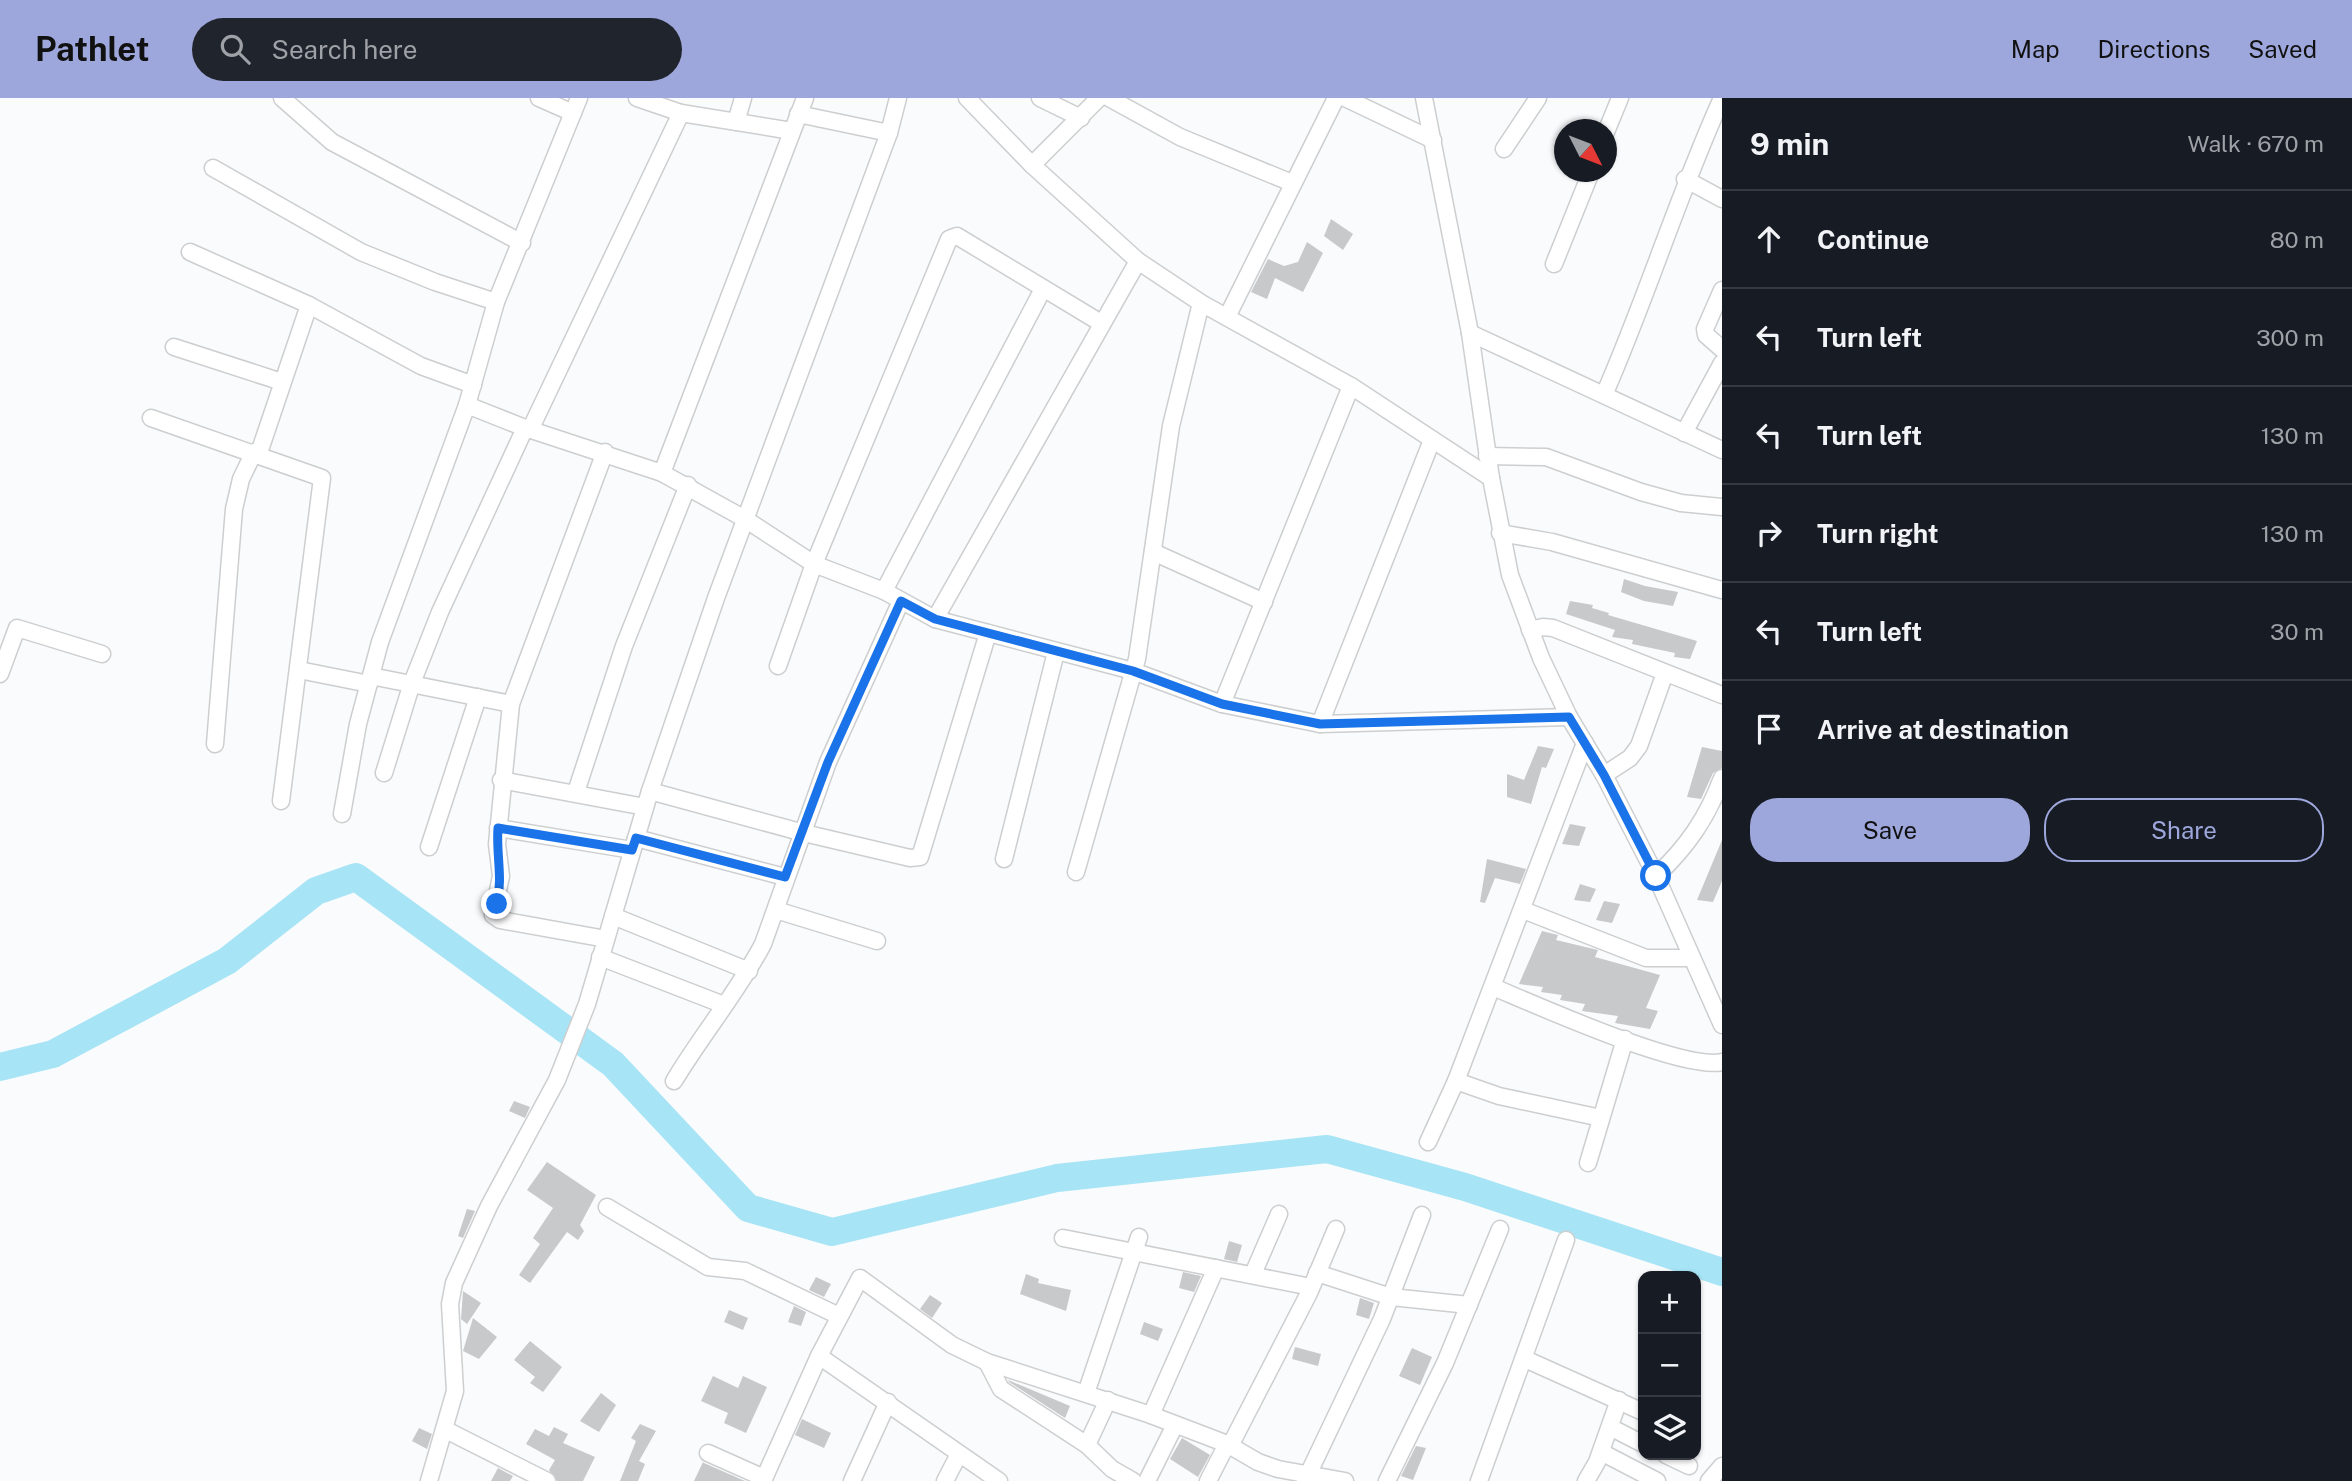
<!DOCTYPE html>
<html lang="en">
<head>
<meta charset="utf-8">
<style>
  :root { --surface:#171b24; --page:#20242c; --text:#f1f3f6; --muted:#9ea1a6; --line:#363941; --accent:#9ea7dc }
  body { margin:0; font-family:"Public Sans",sans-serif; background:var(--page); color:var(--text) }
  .controls { position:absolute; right:21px; bottom:21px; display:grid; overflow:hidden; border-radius:14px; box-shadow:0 2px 5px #0004 }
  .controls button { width:63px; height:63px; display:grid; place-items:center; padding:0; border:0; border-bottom:2px solid var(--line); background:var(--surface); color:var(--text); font:35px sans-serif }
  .compass { position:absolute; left:1554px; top:21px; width:63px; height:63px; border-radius:50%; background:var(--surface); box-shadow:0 2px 5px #0004; rotate:132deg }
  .stop { position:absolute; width:21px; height:21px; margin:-16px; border:5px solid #1a73e8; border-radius:50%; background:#fff }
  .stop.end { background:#1a73e8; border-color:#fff; box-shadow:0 2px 7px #0008 }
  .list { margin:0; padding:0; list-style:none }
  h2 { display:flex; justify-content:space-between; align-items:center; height:91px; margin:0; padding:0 28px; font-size:30px }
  h2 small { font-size:23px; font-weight:400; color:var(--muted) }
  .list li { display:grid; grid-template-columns:46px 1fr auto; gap:21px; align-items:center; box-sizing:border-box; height:98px; padding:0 28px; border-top:2px solid var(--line) }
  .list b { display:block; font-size:26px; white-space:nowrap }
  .list em { font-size:23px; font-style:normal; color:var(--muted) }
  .actions { display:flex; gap:14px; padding:21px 28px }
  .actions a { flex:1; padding:16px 0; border:2px solid var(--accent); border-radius:28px; text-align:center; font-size:24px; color:var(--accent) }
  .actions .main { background:var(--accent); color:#111 }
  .icon { flex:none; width:38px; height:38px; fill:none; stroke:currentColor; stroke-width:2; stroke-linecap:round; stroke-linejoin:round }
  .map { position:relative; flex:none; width:1722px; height:1383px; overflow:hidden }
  header { display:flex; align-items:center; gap:42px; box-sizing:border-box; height:98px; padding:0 35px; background:var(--accent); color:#111 }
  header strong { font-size:33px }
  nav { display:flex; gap:38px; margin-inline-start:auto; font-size:24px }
  .search { width:490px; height:63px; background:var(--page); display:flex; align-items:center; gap:18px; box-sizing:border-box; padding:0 24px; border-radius:38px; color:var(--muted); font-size:26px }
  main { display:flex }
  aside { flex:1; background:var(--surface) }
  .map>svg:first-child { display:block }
</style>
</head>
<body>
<header>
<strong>Pathlet</strong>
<div class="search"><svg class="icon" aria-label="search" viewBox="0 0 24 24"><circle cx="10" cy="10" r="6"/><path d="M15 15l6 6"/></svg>Search here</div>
<nav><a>Map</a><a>Directions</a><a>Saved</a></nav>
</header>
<main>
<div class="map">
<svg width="1722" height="1383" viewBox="0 0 1722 1383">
  <rect width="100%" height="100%" fill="#fafbfc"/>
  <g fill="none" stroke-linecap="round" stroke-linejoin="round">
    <path stroke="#a7e4f6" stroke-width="28" d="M0 969 53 956 227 863 316 793 356 779 613 966 748 1110 832 1134 1057 1080 1327 1051 1465 1089 1722 1174"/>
  </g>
  <g fill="#c8c9ca">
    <path d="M1331 121 1353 136 1343 152 1324 138Z"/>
    <path d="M1307 144 1323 155 1303 194 1275 180 1267 201 1251 194 1268 161 1284 168 1298 164Z"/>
    <path d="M1624 481 1645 488 1678 494 1673 508 1644 503 1621 494Z"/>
    <path d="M1570 503 1593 507 1592 510 1609 515 1608 517 1697 543 1690 561 1674 559 1675 555 1632 546 1633 542 1612 539 1615 532 1566 516Z"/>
    <path d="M1538 648 1554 651 1546 670 1542 669 1531 706 1507 699V676L1524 682Z"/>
    <path d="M1702 649 1722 653V670L1713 675 1701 701 1687 699Z"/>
    <path d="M1570 726 1586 729 1579 748 1562 746Z"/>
    <path d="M1722 742V783L1713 804 1697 802Z"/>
    <path d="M1487 761 1526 771 1520 786 1495 780 1485 805 1480 804Z"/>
    <path d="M1580 786 1596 791 1590 804 1574 802Z"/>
    <path d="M1604 803 1620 806 1612 825 1596 822Z"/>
    <path d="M1542 833 1558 837 1556 842 1598 852 1595 859 1660 877 1646 910 1658 913 1650 931 1615 925 1618 918 1582 913 1585 906 1560 902 1562 897 1541 894 1543 889 1519 886Z"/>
    <path d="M514 1003 530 1009 525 1020 509 1013Z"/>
    <path d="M547 1064 596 1097 580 1127 584 1133 578 1142 567 1134 530 1185 519 1177 540 1146 533 1140 553 1110 527 1092Z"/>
    <path d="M467 1111 475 1113 463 1140 458 1138Z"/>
    <path d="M1229 1143 1242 1147 1237 1164 1224 1161Z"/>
    <path d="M1183 1174 1201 1178 1194 1194 1179 1190Z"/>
    <path d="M1026 1176 1039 1181 1038 1185 1071 1192 1066 1213 1020 1196Z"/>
    <path d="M816 1179 831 1186 824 1199 809 1192Z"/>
    <path d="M463 1193 481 1205 467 1226 461 1221Z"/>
    <path d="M930 1197 942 1205 932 1220 920 1211Z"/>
    <path d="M1360 1200 1374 1205 1369 1221 1356 1217Z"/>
    <path d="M794 1208 806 1214 801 1228 788 1224Z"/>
    <path d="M729 1212 748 1220 743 1232 724 1224Z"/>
    <path d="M473 1220 497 1239 479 1261 463 1253Z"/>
    <path d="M1144 1224 1163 1231 1158 1243 1140 1236Z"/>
    <path d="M530 1243 562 1269 543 1294 530 1285 535 1279 514 1262Z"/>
    <path d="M1295 1249 1321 1256 1318 1268 1292 1261Z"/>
    <path d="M1412 1250 1432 1259 1420 1287 1399 1278Z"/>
    <path d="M713 1278 738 1290 743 1278 767 1289 746 1335 724 1325 728 1315 701 1303Z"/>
    <path d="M1008 1282 1070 1308 1065 1320 1009 1284Z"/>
    <path d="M601 1295 616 1307 599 1334 580 1323Z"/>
    <path d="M802 1321 831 1335 824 1350 795 1337Z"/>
    <path d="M640 1326 656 1333 639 1363 645 1366 638 1383H620L636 1343 631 1340Z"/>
    <path d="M554 1329 568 1336 563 1345 595 1359 583 1383H557L549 1372 555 1362 526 1346 535 1331 549 1338Z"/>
    <path d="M419 1330 432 1336 427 1351 412 1343Z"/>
    <path d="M1182 1340 1210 1357 1198 1379 1170 1361Z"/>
    <path d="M1416 1348 1426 1350 1413 1382 1401 1378Z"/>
    <path d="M703 1364 704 1365 745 1383H694Z"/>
    <path d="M498 1370 513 1378 510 1383H491Z"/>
  </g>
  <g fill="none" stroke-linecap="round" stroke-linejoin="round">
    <defs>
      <g id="minor">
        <path d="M282 0 332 44 522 145"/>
        <path d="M539 0 573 15"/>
        <path d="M637 0 681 15 792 33"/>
        <path d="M967 0 1032 67 1138 163 1201 205 1351 288 1491 380"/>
        <path d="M1040 0 1081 20"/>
        <path d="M1109 0 1180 39 1292 85"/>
        <path d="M1345 0 1433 42"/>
        <path d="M1424 0 1470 235 1491 380 1510 477 1541 560 1569 619 1604 677 1656 778 1722 927"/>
        <path d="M798 16 889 35"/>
        <path d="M736 24 743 0"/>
        <path d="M1606 34 1620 0"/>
        <path d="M1504 51 1538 0"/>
        <path d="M1032 67 1099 0"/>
        <path d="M213 70 361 154 435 184 496 204"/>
        <path d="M1685 81 1722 101"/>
        <path d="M190 154 309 207 421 268 473 287"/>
        <path d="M1554 166 1591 74"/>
        <path d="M1722 192 1705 231 1706 237 1722 251"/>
        <path d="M1227 219 1336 0"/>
        <path d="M1470 235 1722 352"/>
        <path d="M174 249 282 284"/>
        <path d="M1604 297C1647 199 1678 97 1722 0"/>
        <path d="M467 307 525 330 662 375 745 421 814 466 884 493 935 521 1133 573 1222 606 1320 626 1569 619"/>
        <path d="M151 320 322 380 281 703"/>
        <path d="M530 332 681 15"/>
        <path d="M1684 335 1722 265"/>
        <path d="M605 354 511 606 497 746 501 778 493 817 500 822 606 841"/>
        <path d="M259 355 309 207"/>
        <path d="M1487 358 1546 359 1641 394 1681 405 1722 409"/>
        <path d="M662 375 805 0"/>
        <path d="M1500 435 1552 444 1722 492"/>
        <path d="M1153 454 1264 504"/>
        <path d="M884 493 1043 191"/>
        <path d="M935 521 1138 163"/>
        <path d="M1530 532 1543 529 1553 530 1722 597"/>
        <path d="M778 568 814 466 949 141 957 138 1101 225"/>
        <path d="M299 572 369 586"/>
        <path d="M0 576 17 530 102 556"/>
        <path d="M371 578 511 606"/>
        <path d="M1222 606 1351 288"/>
        <path d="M1320 626 1432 342"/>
        <path d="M215 646 234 411 241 381 254 354"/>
        <path d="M384 675 412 585 440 514 525 330"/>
        <path d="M1604 677 1630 660 1639 648 1665 575"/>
        <path d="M501 682 645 709"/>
        <path d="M650 693 804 735 910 760 920 759 988 535"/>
        <path d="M576 694 624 548 688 387"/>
        <path d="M342 716 358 626 380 544 467 307 496 204 579 0"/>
        <path d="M498 730 632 752"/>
        <path d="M636 740 785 779"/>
        <path d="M429 749 478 599"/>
        <path d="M1004 761 1056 554"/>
        <path d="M1076 774 1137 561 1171 328 1201 205"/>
        <path d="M1656 778C1687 749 1707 720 1722 680"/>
        <path d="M776 812 877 843"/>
        <path d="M1523 812 1646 860H1691"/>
        <path d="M613 818 749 873"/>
        <path d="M600 859 724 907"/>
        <path d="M1493 889C1536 907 1683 973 1722 964"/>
        <path d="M674 983C702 936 738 894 763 846L828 664 901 503"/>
        <path d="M1456 983 1499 998 1601 1020"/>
        <path d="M1428 1044 1456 983 1585 645"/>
        <path d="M1588 1065 1625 941"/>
        <path d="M607 1109 708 1169 745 1173 839 1218"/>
        <path d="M1063 1140 1311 1189"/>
        <path d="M1317 1175 1391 1199 1469 1207"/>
        <path d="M1253 1176 1279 1116"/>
        <path d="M819 1258 999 1383"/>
        <path d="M1525 1261 1643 1314"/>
        <path d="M987 1264 1001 1291 1087 1347"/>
        <path d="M1086 1295 1139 1139"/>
        <path d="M1108 1302 1087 1347 1112 1371 1133 1383"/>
        <path d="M1151 1317 1216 1170"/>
        <path d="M1610 1329 1643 1346"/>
        <path d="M446 1332 547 1383"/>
        <path d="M1230 1348 1309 1195 1336 1131"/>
        <path d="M1601 1354 1657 1383"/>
        <path d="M708 1355 762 1379"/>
        <path d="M1666 1357 1689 1368"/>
        <path d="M429 1383 455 1293 450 1206 454 1185 489 1108 557 982 587 906 650 693 716 500 889 35 898 0"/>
        <path d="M763 1383 819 1258 860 1180 952 1247 987 1264 1151 1317 1227 1346 1258 1364 1278 1371 1345 1383"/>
        <path d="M852 1383 888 1304"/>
        <path d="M945 1383 959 1356"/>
        <path d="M1147 1383 1175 1327"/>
        <path d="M1208 1383 1227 1346"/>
        <path d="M1305 1383 1382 1221 1422 1117"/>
        <path d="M1387 1383 1445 1265 1500 1131"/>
        <path d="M1479 1383 1566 1142"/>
        <path d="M1586 1383 1597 1364 1619 1302"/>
        <path d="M1709 1383 1722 1368"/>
      </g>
    </defs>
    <use href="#minor" stroke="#cdcecf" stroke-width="19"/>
    <use href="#minor" stroke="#fff" stroke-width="16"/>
  </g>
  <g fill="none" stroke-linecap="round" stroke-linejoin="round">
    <path stroke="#1a73e8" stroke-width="9" d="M497 806C503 779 496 756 498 730L632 752 636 740 785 779 828 664 901 503 935 521 1133 573 1222 606 1320 626 1569 619 1604 677 1656 778"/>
  </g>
</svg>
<div class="controls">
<button>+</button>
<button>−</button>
<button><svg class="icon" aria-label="layers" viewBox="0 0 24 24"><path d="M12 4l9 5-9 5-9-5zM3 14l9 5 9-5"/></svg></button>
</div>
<svg class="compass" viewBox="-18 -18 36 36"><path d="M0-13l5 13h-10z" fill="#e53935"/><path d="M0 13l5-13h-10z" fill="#9ea1a6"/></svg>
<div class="stop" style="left:1656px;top:778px"></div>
<div class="stop end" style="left:497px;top:806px"></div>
</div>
<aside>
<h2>9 min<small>Walk · 670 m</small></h2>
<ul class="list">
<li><svg class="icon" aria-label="ahead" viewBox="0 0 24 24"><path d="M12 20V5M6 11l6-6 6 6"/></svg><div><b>Continue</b></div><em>80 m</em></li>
<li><svg class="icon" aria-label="left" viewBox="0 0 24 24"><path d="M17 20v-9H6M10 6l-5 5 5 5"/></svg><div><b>Turn left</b></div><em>300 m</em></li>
<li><svg class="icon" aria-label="left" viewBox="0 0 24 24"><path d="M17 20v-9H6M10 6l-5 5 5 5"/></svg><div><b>Turn left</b></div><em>130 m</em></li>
<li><svg class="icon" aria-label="right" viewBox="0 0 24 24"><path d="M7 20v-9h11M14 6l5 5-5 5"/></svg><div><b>Turn right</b></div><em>130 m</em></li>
<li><svg class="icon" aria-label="left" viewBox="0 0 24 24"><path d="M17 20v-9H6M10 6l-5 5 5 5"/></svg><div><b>Turn left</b></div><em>30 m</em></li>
<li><svg class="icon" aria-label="arrive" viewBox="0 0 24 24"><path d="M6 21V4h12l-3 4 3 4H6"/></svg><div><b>Arrive at destination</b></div></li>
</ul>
<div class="actions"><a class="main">Save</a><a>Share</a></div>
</aside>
</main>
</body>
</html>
